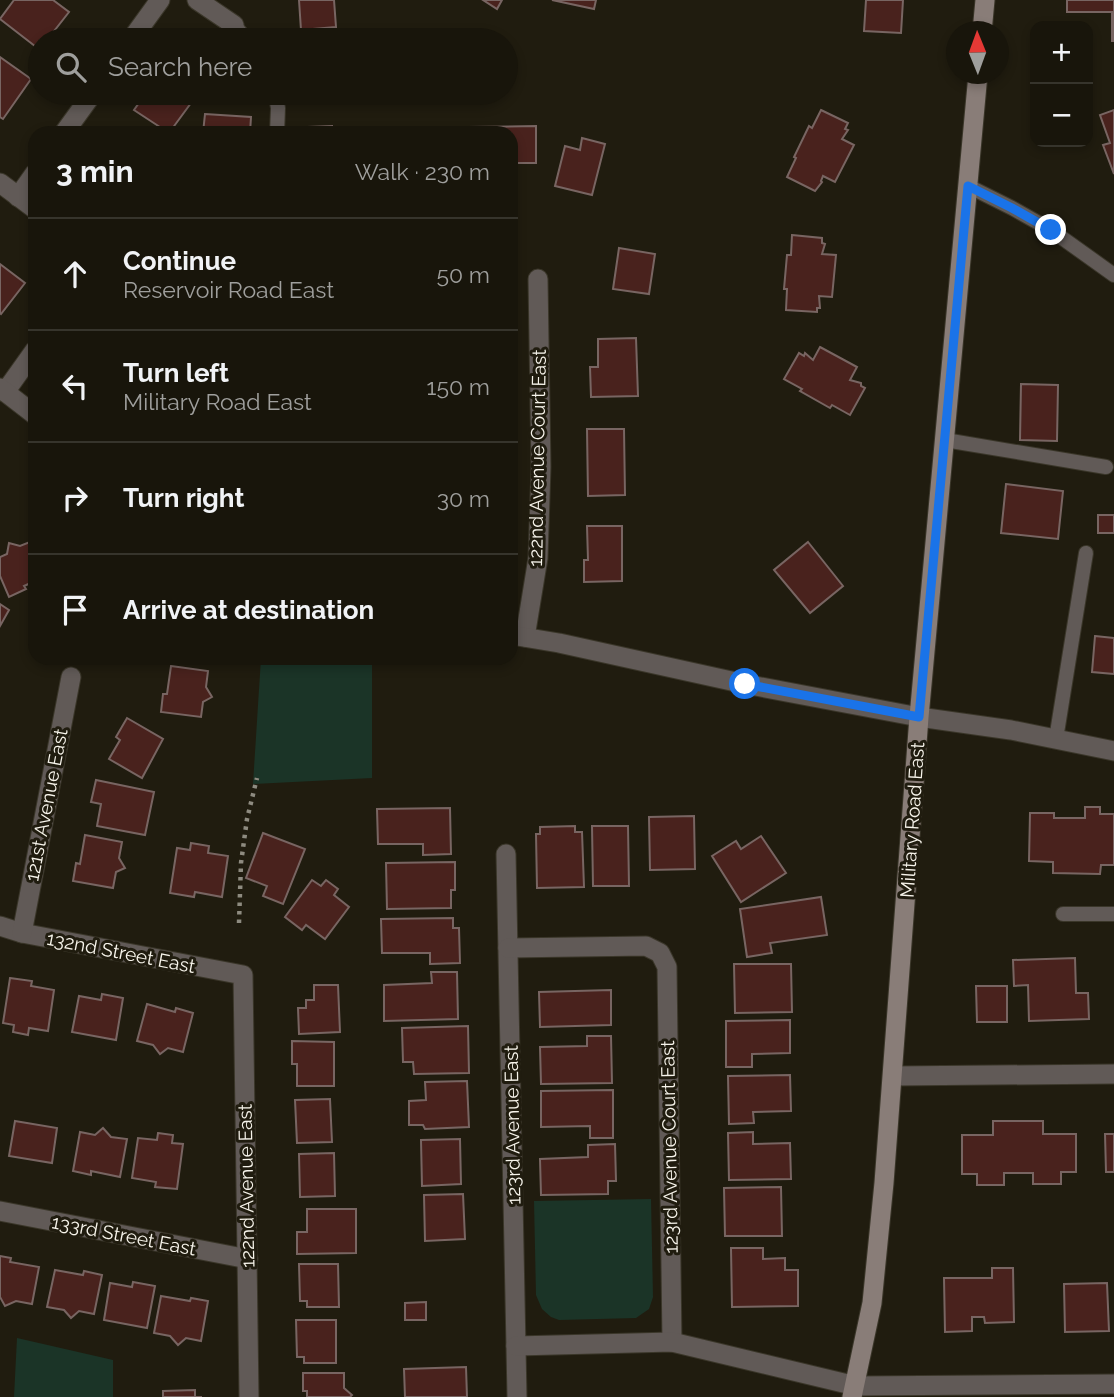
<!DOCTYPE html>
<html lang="en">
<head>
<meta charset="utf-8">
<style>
  :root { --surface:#18150b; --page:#211e14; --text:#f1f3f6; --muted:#9f9f9d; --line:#36342c }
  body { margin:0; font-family:Raleway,sans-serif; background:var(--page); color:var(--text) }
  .controls { position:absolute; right:21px; top:21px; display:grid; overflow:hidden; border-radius:14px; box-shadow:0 4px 10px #0003 }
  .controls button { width:63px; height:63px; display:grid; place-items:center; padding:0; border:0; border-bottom:2px solid var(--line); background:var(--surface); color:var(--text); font:35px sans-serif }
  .compass { position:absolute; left:946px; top:21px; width:63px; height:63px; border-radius:50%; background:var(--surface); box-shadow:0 4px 10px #0003; rotate:359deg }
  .stop { position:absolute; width:21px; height:21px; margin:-16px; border:5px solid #1a73e8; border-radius:50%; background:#fff }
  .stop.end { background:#1a73e8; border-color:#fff; box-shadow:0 2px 7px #0008 }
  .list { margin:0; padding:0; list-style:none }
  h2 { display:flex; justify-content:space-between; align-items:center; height:91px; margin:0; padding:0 28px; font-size:30px }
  h2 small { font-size:23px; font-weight:400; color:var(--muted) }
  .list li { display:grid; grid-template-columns:46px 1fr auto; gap:21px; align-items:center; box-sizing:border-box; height:112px; padding:0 28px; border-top:2px solid var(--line) }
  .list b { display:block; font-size:26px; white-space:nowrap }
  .list p { margin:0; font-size:23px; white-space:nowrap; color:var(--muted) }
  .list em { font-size:23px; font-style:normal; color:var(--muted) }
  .icon { flex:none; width:38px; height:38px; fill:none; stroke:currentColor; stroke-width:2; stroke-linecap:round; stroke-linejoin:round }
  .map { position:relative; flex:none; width:1114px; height:1397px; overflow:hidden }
  .search { position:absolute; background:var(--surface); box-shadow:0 4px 10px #0003; left:28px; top:28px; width:490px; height:77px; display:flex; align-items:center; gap:18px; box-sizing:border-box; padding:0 24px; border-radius:38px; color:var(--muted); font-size:26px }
  .panel { position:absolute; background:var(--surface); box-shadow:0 4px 10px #0003; left:28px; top:126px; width:490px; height:539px; border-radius:21px }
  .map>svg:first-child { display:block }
</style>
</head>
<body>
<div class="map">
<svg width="1114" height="1397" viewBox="0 0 1114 1397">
  <rect width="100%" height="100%" fill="#201c0f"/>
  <g fill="#1b3427">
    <path d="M261 658H372V778L253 784Z"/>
    <path d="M651 1199 653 1297 649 1309 636 1318 559 1320 551 1317 542 1309 536 1295 534 1201Z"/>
    <path d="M17 1338 113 1360V1397H14Z"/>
  </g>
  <g fill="#49221d" stroke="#786562" stroke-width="2">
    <path d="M14 0H53L69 12 47 40H40V50L0 19Z"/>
    <path d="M299 0H334L336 27 301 30Z"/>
    <path d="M483 0H502L497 9Z"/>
    <path d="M552 0H596L594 9Z"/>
    <path d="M866 0H903L901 33 864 31Z"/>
    <path d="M1067 0H1114V41H1112V12H1067Z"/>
    <path d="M0 57 31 79 3 119 0 117Z"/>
    <path d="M146 93H176L191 103 169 133 134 110Z"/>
    <path d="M821 110 848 123 845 129 848 130 842 139 854 145 835 182 823 176 821 181 822 182 815 191 787 177 796 158 794 157 809 126 812 128Z"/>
    <path d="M1114 110V174L1103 145 1110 143 1100 115Z"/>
    <path d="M205 114 251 117 250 133H203Z"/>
    <path d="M332 126V133H308V127Z"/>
    <path d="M536 126V163H511V133H469V127Z"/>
    <path d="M582 138 605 144 592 195 555 186 565 146 580 150Z"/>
    <path d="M792 235 822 238V243L825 244 822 254 836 255 832 297 819 296 820 308H817V312L786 310 787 289H784L787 255H791Z"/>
    <path d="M619 248 655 254 649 294 613 289Z"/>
    <path d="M0 264 25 283 1 314 0 313Z"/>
    <path d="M636 338 638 396 591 397 590 367H598V339Z"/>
    <path d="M820 347 857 367 850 380 861 383V386L865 388 850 415 832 405 830 408 800 391 802 389 784 379 799 353 804 356 805 353 813 360Z"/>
    <path d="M1021 384 1058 385 1057 441 1020 440Z"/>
    <path d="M587 429H624L625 495 588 496Z"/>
    <path d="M1006 484 1063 491 1058 539 1001 533Z"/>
    <rect x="1098" y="515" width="16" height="18"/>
    <path d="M587 526H622V581L584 582V560H588Z"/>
    <path d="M35 540V581L24 586 26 589 9 597 0 576V557L7 554 9 543 20 546Z"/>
    <path d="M808 542 843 586 810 613 774 570Z"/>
    <path d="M0 604 9 610 0 626Z"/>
    <path d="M1095 636 1114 638V674L1092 672Z"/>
    <path d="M171 666 208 671 206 687 212 697 203 702 201 717 161 712 163 694H167Z"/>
    <path d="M127 718 163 739 142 778 109 759 120 740 116 737Z"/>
    <path d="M96 780 154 792 145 835 97 826 101 804 91 802Z"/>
    <path d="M1085 807H1100V814H1114V865H1101L1100 874 1053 873V862L1029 861 1030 813H1054V818H1085Z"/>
    <path d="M450 808 451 854 423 855V844H378L377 809Z"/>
    <path d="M694 816 695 869 650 870 649 817Z"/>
    <path d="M575 826V832H582L584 887 537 888 536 834H540V827Z"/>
    <path d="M592 826H628L629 886H593Z"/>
    <path d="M263 833 305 849 283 904 263 896 267 886 246 878Z"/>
    <path d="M85 835 122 842 119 858 125 868 116 872 113 888 73 881 76 863 80 864Z"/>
    <path d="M761 836 786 873 741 902 712 856 736 841 741 849Z"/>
    <path d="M191 843 209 846 208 853 228 856 222 897 195 892 194 897 170 893 177 848 190 850Z"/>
    <path d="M455 862V890H451V908L387 909 386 863Z"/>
    <path d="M312 880 321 886 326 880 338 889 334 895 349 907 325 939 306 925 302 930 285 917Z"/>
    <path d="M821 897 827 935 770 943 772 953 747 957 740 909Z"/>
    <path d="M453 918V928H459L460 963 430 964V953H382L381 919Z"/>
    <path d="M1075 958 1076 993H1088L1089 1019 1029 1021 1028 985 1014 986 1013 960Z"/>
    <path d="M734 964H791L792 1012 735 1013Z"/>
    <path d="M431 972H457L458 1019 384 1021V985L432 983Z"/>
    <path d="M10 978 32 981 31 986 54 990 48 1031 29 1028 28 1035 13 1032 14 1025 3 1023Z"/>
    <path d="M314 985H338L340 1032 299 1034 298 1008H306V1000H314Z"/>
    <path d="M976 986H1007V1022H977Z"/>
    <path d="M611 990V1025L540 1027 539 992Z"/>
    <path d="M102 994 123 998 116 1040 72 1032 79 996 101 1000Z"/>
    <path d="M147 1004 175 1012 176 1008 193 1013 183 1052 168 1048 160 1054 153 1045 137 1041Z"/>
    <path d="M790 1020V1053L752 1054V1067H726V1021Z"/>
    <path d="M468 1026 469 1073 414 1074 413 1062H403L402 1028Z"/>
    <path d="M587 1036H611L612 1083 541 1084 540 1047 587 1046Z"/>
    <path d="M292 1041 334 1042V1086H297V1064H292Z"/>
    <path d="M790 1075 791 1111 753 1112 754 1123 729 1124 728 1076Z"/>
    <path d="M467 1081 469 1127 425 1129 423 1125H409V1101L426 1100 425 1082Z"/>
    <path d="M613 1090V1138H590V1126L541 1127V1091Z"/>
    <path d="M330 1099 332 1142 297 1143 295 1100Z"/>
    <path d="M15 1121 57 1128 52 1163 9 1156Z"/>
    <path d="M993 1121H1043V1134H1076V1172H1061V1184H1033V1173H1004V1185H977V1174H962V1135H993Z"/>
    <path d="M103 1128 111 1137 127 1139 120 1177 91 1171V1175L73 1171 80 1132 95 1135Z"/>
    <path d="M753 1132V1144L790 1143 791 1179 729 1180 728 1133Z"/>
    <path d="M158 1133 173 1135 172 1143 183 1144 177 1189 155 1187 156 1182 132 1178 138 1138 157 1140Z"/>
    <path d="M1105 1134H1114V1172H1106Z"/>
    <path d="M460 1139 461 1184 422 1186 421 1140Z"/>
    <path d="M615 1144 616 1181H608V1194L541 1195 540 1159 588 1157V1145Z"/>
    <path d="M334 1153 335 1196 300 1197 299 1154Z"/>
    <path d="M781 1187 782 1236H725L724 1188Z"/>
    <path d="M463 1194 465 1239 425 1241 424 1195Z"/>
    <path d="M307 1209H356V1253L297 1254V1232H307Z"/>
    <path d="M731 1248H763V1259L785 1258V1270H798V1306L732 1307Z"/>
    <path d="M0 1256 11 1258 10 1262 39 1267 32 1304 16 1301 5 1306 0 1297Z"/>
    <path d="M299 1264H338L339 1307H307V1301H300Z"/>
    <path d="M992 1268H1013L1014 1322 985 1323 984 1317H972V1331L945 1332 944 1278H992Z"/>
    <path d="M55 1270 83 1275 84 1271 102 1275 94 1314 79 1311 71 1318 64 1310 47 1307Z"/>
    <path d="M133 1282 155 1286 147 1328 104 1320 110 1283 132 1287Z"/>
    <path d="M1107 1283 1109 1331 1065 1332 1064 1284Z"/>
    <path d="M161 1296 190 1301 191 1298 208 1301 201 1341 186 1338 178 1345 170 1336 154 1333Z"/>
    <path d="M426 1302V1320H405V1303Z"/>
    <path d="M296 1320H336V1363H304V1357H297Z"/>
    <path d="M466 1367 467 1397H405L404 1369Z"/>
    <path d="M303 1373H344V1388L352 1395 350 1397H307V1391H303Z"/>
    <path d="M195 1390V1397H202H163V1391Z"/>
  </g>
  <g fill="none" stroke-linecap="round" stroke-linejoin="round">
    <defs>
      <g id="service">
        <path d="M234 25 247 40"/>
        <path d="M275 93 278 108 277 133"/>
        <path d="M968 186 1012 208 1051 230 1114 275"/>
        <path d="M945 440 1106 467"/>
        <path d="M1056 739 1086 553"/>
        <path d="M1063 914H1114"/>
      </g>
      <g id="minor">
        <path d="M197 0 234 25"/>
        <path d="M131 40 160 0"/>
        <path d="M64 133 93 93"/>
        <path d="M0 183 35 209"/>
        <path d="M18 197 35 173"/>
        <path d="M5 392 35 350"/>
        <path d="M525 637 538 558 541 467 538 279"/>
        <path d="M506 854 517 1397"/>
        <path d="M0 926 22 933 243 975 249 1397"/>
        <path d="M22 933 71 677"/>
        <path d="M508 948 646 946 660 953 667 967 672 1342"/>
        <path d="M893 1076 1114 1074"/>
        <path d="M0 1211 248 1259"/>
        <path d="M516 1346 672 1342 856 1386 1114 1384"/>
      </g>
      <g id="tertiary">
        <path d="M0 388 35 415"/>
        <path d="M511 635 559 643 745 684 919 717 1011 730 1114 751"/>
      </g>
      <g id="secondary">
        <path d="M982 32 985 0"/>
        <path d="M852 1397 872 1303 884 1183 919 717 978 74"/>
      </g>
    </defs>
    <use href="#service" stroke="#3a3629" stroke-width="16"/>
    <use href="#minor" stroke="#3a3629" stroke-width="21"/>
    <use href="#tertiary" stroke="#3a3629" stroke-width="21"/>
    <use href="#secondary" stroke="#3a3629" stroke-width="21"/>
    <path stroke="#8e8b80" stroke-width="4.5" stroke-dasharray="3.5 5" stroke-linecap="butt" d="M239 923 241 863 247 819 257 778"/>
    <use href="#service" stroke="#615a57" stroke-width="14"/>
    <use href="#minor" stroke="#615a57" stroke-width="19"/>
    <use href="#tertiary" stroke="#615a57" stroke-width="19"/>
    <use href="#secondary" stroke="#897d78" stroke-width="19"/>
  </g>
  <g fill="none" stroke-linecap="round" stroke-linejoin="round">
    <path stroke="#1a73e8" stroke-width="9" d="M745 684 919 717 968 186 1012 208 1051 230"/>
  </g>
  <g text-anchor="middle" stroke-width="6" stroke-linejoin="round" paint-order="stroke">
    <g font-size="19" fill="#f7f4eb" stroke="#201c0f">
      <text transform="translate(537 458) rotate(-89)" y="7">122nd Avenue Court East</text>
      <text transform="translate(46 805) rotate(-79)" y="7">121st Avenue East</text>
      <text transform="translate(912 820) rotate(-86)" y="7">Military Road East</text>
      <text transform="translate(121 952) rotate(11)" y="7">132nd Street East</text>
      <text transform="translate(512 1125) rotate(-91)" y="7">123rd Avenue East</text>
      <text transform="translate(669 1147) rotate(-91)" y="7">123rd Avenue Court East</text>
      <text transform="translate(246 1186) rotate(-91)" y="7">122nd Avenue East</text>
      <text transform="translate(124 1235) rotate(11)" y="7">133rd Street East</text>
    </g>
  </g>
</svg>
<div class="controls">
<button>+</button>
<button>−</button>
</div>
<svg class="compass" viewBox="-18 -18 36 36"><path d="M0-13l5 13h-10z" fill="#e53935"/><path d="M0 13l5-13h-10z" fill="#9f9f9d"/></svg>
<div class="stop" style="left:745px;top:684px"></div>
<div class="stop end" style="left:1051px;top:230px"></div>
<div class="search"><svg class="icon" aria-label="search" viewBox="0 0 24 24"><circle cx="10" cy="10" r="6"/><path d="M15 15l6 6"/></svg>Search here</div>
<section class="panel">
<h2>3 min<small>Walk · 230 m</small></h2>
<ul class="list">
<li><svg class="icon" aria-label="ahead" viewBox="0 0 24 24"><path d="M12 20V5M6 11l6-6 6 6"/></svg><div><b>Continue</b><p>Reservoir Road East</p></div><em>50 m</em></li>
<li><svg class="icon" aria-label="left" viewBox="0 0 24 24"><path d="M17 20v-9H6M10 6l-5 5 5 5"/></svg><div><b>Turn left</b><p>Military Road East</p></div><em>150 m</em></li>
<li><svg class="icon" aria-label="right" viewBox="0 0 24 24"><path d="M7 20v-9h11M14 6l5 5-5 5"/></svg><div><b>Turn right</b></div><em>30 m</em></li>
<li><svg class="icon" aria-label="arrive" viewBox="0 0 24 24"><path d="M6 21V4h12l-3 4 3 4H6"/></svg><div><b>Arrive at destination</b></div></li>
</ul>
</section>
</div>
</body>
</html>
